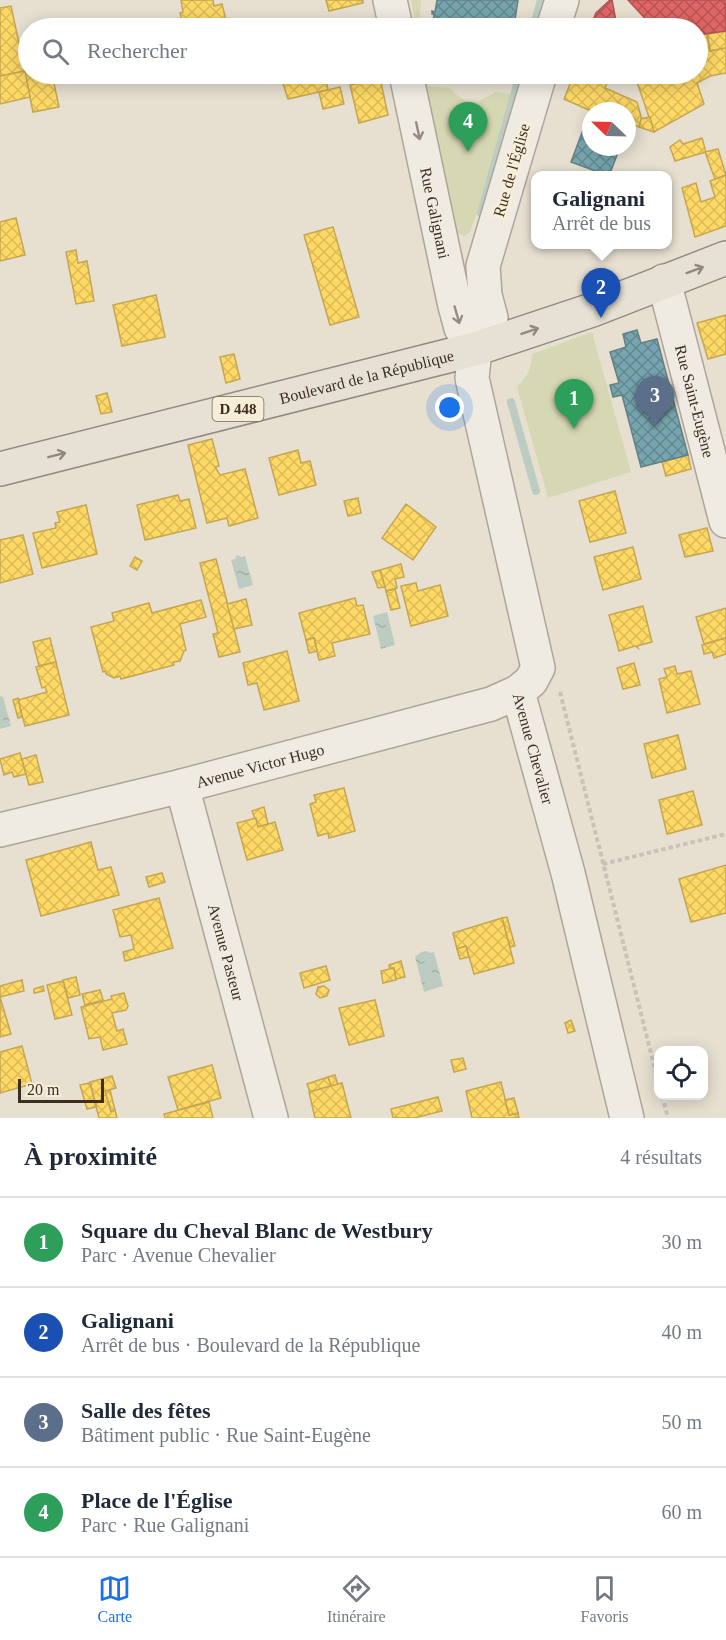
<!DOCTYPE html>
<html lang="fr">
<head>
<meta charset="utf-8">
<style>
  :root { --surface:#fff; --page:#f2f2f3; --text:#1f2937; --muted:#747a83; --line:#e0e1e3; --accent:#1a73e8 }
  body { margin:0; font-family:"Times New Roman",serif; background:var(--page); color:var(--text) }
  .controls { position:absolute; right:18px; bottom:18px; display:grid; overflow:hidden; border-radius:12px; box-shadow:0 3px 15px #0003 }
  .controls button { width:54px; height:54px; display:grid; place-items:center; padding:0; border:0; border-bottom:2px solid var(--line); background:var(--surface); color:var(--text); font:30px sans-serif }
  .compass { position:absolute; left:582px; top:102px; width:54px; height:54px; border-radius:50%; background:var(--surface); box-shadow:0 3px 15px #0003; rotate:293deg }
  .scale { position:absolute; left:18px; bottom:15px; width:86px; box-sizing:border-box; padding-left:6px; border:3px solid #3d2e20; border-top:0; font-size:16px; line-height:21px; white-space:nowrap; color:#3d2e20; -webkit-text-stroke:4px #f7eed8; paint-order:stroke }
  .you { position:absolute; left:450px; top:408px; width:21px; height:21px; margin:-15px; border:4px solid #fff; border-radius:50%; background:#1a73e8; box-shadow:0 0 0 9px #1a73e833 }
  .badge { display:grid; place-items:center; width:39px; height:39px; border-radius:50%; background:var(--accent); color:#fff; font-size:20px; font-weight:700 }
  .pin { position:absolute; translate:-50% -50px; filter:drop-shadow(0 2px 3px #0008) }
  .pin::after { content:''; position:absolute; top:32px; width:21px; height:18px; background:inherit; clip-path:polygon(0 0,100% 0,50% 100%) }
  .popup { position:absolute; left:531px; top:171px; width:141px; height:78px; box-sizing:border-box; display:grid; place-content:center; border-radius:12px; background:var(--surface); filter:drop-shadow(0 2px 4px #0005); font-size:20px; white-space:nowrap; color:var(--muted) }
  .popup b { font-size:22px; color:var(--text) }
  .popup::after { content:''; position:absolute; left:50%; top:100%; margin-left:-12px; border:12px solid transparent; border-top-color:var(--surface) }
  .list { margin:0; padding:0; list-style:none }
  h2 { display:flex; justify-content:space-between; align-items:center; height:78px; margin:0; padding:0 24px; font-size:26px }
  h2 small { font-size:20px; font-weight:400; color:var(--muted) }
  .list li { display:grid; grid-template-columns:39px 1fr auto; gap:18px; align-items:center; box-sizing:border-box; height:90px; padding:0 24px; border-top:2px solid var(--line) }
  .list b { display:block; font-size:22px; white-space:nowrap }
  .list p { margin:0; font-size:20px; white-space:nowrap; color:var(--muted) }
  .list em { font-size:20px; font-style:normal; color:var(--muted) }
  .icon { flex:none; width:33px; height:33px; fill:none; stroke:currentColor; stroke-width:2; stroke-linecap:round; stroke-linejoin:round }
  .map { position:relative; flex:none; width:726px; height:1118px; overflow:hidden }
  .search { position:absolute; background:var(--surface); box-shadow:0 3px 15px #0003; left:18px; right:18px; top:18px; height:66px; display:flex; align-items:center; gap:15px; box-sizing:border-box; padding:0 21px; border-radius:33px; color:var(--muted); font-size:22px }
  .sheet { height:438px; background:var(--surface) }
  nav { display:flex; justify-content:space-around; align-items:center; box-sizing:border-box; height:84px; border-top:2px solid var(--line); background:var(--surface); font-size:16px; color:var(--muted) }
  nav a { display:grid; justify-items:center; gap:3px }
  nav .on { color:var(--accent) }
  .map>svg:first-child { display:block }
</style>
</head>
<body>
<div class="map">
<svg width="726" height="1118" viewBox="0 0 726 1118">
  <defs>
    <pattern id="water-ripples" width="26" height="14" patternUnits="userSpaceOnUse" patternTransform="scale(1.5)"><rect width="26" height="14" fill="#bcccc2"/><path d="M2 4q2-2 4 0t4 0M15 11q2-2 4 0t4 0" fill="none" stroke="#a2b0a6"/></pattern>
    <pattern id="homes-cross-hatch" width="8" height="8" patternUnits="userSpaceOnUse" patternTransform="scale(1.5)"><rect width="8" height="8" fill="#ffd966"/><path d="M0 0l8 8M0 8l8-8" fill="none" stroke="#dbbb58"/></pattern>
    <pattern id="shops-cross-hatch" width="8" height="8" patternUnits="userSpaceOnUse" patternTransform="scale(1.5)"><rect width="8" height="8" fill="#e06666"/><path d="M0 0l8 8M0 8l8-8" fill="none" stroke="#b75454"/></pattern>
    <pattern id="public-cross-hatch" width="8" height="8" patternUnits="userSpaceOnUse" patternTransform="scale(1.5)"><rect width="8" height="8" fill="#76a5af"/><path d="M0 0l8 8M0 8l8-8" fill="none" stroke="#62878e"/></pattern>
  </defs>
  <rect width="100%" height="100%" fill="#e7e0d1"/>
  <g fill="#d6d7b3">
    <path d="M411 0H421L419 28H416Z"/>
    <path d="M424 86 450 88 458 96 467 101 477 102 496 92 519 95 470 232 464 236 456 232Z"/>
    <path d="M592 332 631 472 548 498 517 387C527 377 532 368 532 354Z"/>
  </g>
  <g fill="url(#water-ripples)">
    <path d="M237 555 241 557 245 556 253 585 239 589 231 560 235 559Z"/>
    <path d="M387 612 395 645 381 649 373 616Z"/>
    <path d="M0 696 3 697 11 726 0 729Z"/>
    <path d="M427 951 430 953 434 952 443 986 424 992 415 957 421 952Z"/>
  </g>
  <g fill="url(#homes-cross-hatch)" stroke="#c5a651" stroke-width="1.5">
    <path d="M181 0H213L214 6 222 4 228 28H184L180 13 183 12Z"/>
    <path d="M326 0H363V3L329 11Z"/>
    <path d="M11 6 25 71 0 76V8Z"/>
    <path d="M726 31V48L710 51 707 34Z"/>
    <path d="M707 34 710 51 726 48V73L710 76 697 83 704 104 654 132 637 82 651 74H698V35Z"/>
    <path d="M28 47V74H52L59 107 33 112 20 49Z"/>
    <path d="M25 71 30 97 0 104V76Z"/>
    <path d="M280 74H327H325L328 90 288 99Z"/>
    <path d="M574 74H610L605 88 637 102 642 120 639 127 627 122V111H591L564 99Z"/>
    <path d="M380 78 388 115 359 123 350 85Z"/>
    <path d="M340 87 344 104 323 109 319 92Z"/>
    <path d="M650 117 654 132 639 127 641 119Z"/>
    <path d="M702 138 706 152 675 161 670 147 680 140 683 144Z"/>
    <path d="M718 149 726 175 715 179 705 152Z"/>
    <path d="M726 175V226L695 237 682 188 696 183 701 202 715 197 710 181Z"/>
    <path d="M16 218 25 255 0 261V222Z"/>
    <path d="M333 227 359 317 330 325 304 235Z"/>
    <path d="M76 250 78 263 87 261 94 301 76 304 66 252Z"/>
    <path d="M156 295 165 337 122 346 113 305Z"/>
    <path d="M726 315V354L708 359 697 323Z"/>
    <path d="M234 354 240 379 226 383 220 357Z"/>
    <circle cx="574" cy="402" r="15"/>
    <path d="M107 393 112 412 101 414 96 396Z"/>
    <path d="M212 439 219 466 215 467 220 475 245 469 258 518 229 526 227 518 207 523 188 445Z"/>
    <path d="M298 450 301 463 310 461 316 485 279 495 269 458Z"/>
    <path d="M688 455 691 469 666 476 662 462Z"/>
    <path d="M615 491 626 533 590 542 579 501Z"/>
    <path d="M178 495 180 501 189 499 196 528 145 540 137 505Z"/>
    <path d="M358 498 361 513 348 516 344 501Z"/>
    <path d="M406 504 436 527 413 560 382 538Z"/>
    <path d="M86 505 97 554 42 568 33 533 56 528 55 523 60 522 57 512Z"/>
    <path d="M707 528 713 551 685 557 679 535Z"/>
    <path d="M23 535 33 574 0 583V540Z"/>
    <path d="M633 547 641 579 603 590 594 557Z"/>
    <path d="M135 557 142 561 137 570 130 566Z"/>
    <path d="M216 559 240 652 219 657 213 634 218 633 200 563Z"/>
    <path d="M401 564 404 577 395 579 397 588 386 591 380 570Z"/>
    <path d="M380 570 385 587 378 588 372 572Z"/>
    <path d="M416 583 418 591 440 585 448 616 411 626 401 586Z"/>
    <path d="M395 589 400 608 391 610 386 591Z"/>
    <path d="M355 598 357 606 363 605 370 634 332 643 335 656 319 660 314 638 306 640 299 613Z"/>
    <path d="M246 599 252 625 234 629 227 604Z"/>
    <path d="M201 600 206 617 180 624 186 650 184 651 180 661 173 662 174 665 121 679 120 676 114 678 106 674 105 671 103 672 91 627 114 621 112 613 149 603 152 613Z"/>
    <path d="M643 606 652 642 637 646 638 648 635 646 619 651 609 615Z"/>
    <path d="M726 608V638L704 644 696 617Z"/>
    <path d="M50 638 56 662 39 666 33 642Z"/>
    <path d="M314 638 317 651 309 653 306 640Z"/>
    <path d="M726 638V654L714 658 712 652 704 654 702 645Z"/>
    <path d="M287 651 299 701 264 710 257 683 248 685 243 663Z"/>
    <path d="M56 662 69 715 25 726 18 700 47 692 45 687 42 688 36 667Z"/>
    <path d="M634 663 640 685 623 689 617 668Z"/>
    <path d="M675 666 677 674 691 671 700 704 667 713 659 679 667 677 664 669Z"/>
    <path d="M18 698 22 717 18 718 13 700Z"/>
    <path d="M678 735 686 769 652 778 644 744Z"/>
    <path d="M20 753 26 774 14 777 12 772 4 775 0 759Z"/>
    <path d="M36 755 43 782 29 785 22 759Z"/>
    <path d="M344 788 355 831 329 838 328 833 318 836 310 804 316 802 314 795Z"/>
    <path d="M693 791 702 825 667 834 659 800Z"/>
    <path d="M264 807 268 824 258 827 252 811Z"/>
    <path d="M256 818 258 827 275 822 283 850 247 860 237 823Z"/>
    <path d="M91 842 98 870 111 867 119 895 41 916 26 860Z"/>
    <path d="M726 865V913L691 922 679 879Z"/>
    <path d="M162 873 165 882 149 887 146 877Z"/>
    <path d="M159 898 173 948 125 961 123 952 134 949 131 935 120 937 113 910Z"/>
    <path d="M507 917 515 946 510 947 502 918Z"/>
    <path d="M502 918 514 963 474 974 466 946 457 949 453 933Z"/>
    <path d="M466 946 469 957 460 959 457 949Z"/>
    <path d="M401 961 405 977 396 979 394 968 390 969 389 965Z"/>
    <path d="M326 966 330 980 304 988 300 973Z"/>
    <path d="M394 968 396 980 383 983 381 971Z"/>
    <path d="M76 977 80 995 68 998 63 980Z"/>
    <path d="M22 980 24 991 0 997V986Z"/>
    <path d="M63 981 72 1015 55 1019 47 985Z"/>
    <path d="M43 986 44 991 34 993V989Z"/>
    <path d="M324 986 329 990 327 996 320 998 316 994 318 987Z"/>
    <path d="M100 990 103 1000 85 1005 82 994Z"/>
    <path d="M124 993 128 1006 126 1010 112 1013 117 1031 123 1029 127 1044 103 1050 100 1037 89 1039 81 1007 112 999 111 996Z"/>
    <path d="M0 997 11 1034 0 1037Z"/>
    <path d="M375 1000 384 1036 349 1045 339 1008Z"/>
    <path d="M571 1020 575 1031 568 1033 565 1023Z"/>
    <path d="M22 1046 32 1084 0 1093V1052Z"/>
    <path d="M463 1058 466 1069 454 1072 451 1060Z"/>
    <path d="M212 1065 221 1098 178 1110 168 1077Z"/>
    <path d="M335 1075 338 1085 331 1086 328 1077Z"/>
    <path d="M112 1076 116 1088 105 1091 111 1111 115 1110 117 1118H99L90 1082Z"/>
    <path d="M328 1077 331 1086 310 1092 307 1084Z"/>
    <path d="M501 1082 509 1115 518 1113 519 1118H472L466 1091Z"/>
    <path d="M90 1083 96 1107 87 1109 80 1085Z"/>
    <path d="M342 1083 351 1118H315L309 1092Z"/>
    <path d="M110 1090 115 1110 111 1111 105 1091Z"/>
    <path d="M438 1097 442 1111 414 1118H393L391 1109Z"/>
    <path d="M514 1098 518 1113 509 1115 505 1100Z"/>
    <path d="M209 1102 213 1118H165L164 1114Z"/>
  </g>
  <g fill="url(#shops-cross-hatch)" stroke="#af5551" stroke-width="1.5">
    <path d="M610 0H612L616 21 622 28H590L596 13Z"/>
    <path d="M628 0H725L726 31 698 35V28H654Z"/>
  </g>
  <g fill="url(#public-cross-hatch)" stroke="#658184" stroke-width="1.5">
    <path d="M437 0H518L515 20H518V24H515L514 28H433L434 14H432V11L435 12Z"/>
    <path d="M586 122 591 124V147H620L609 176 571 162Z"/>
    <path d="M637 330 641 343 657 339 688 455 641 467 622 395 613 397 610 385 619 383 610 352 626 347 623 334Z"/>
  </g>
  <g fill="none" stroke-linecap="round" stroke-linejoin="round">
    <g stroke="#bcccc2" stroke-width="8">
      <path d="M533 28 541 0"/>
      <path d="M481 213 520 74"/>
      <path d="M511 402 536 491"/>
    </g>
    <defs>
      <g id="minor">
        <path d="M390 0 396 28"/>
        <path d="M553 28 562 0"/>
        <path id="s1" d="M406 74 455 306 461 328 475 349"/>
        <path id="s2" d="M540 74 483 266 485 295 491 318 475 349 472 378 538 668 531 681 518 692 568 873 627 1118"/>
        <path id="s3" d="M664 281 726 521"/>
        <path id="s4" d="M182 786 271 1118"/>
        <path id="s5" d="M0 830 182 786 491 704 518 692"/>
      </g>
      <g id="primary">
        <path id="s6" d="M0 469 475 349 592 310 726 258"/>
      </g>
    </defs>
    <use href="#minor" stroke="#ada599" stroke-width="36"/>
    <use href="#primary" stroke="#928b80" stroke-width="36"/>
    <g stroke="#c8c2b9" stroke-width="4" stroke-dasharray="4.5 3" stroke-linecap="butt">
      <path d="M560 692 658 1081"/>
      <path d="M603 864 726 834"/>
      <path d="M662 1096 668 1118"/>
    </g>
    <use href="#minor" stroke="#efebe3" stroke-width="33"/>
    <use href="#primary" stroke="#e6e1d4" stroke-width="33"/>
  </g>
  <defs><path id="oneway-shaft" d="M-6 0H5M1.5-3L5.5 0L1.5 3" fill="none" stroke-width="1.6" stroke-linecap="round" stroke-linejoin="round" transform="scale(1.5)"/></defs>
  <g stroke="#968c82">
    <use href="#oneway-shaft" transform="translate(418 131) rotate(78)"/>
    <use href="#oneway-shaft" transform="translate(457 315) rotate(74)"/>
  </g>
  <g stroke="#92887a">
    <use href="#oneway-shaft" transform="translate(695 270) rotate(-20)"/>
    <use href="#oneway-shaft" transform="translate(530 331) rotate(-19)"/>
    <use href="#oneway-shaft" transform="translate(57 455) rotate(-14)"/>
  </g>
  <g text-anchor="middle" stroke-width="6" stroke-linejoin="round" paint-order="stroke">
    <rect fill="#f7eed8" stroke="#756857" stroke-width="1.5" x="212.5" y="397" width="51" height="24" rx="4.5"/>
    <g font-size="15" font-weight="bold" fill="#3d2e20">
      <text x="238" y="414">D 448</text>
    </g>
    <g font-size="16" fill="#3d2e20" stroke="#f7eed8">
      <text transform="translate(511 170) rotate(-74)" y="6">Rue de l'Église</text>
      <text dy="6" stroke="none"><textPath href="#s1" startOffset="142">Rue Galignani</textPath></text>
      <text dy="6" stroke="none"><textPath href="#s6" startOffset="378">Boulevard de la République</textPath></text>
      <text dy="6" stroke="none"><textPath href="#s3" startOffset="124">Rue Saint-Eugène</textPath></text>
      <text dy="6" stroke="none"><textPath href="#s2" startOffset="705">Avenue Chevalier</textPath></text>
      <text dy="6" stroke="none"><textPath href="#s5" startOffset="268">Avenue Victor Hugo</textPath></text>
      <text dy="6" stroke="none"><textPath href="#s4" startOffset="172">Avenue Pasteur</textPath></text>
    </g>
  </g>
</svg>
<div class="controls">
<button><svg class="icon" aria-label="locate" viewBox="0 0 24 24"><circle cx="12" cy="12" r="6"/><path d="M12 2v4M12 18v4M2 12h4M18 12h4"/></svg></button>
</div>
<svg class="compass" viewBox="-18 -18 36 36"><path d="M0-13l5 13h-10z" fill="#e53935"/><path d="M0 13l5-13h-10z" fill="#747a83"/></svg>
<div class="scale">20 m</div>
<div class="you"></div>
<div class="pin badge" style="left:574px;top:429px;background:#2e9e5b">1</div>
<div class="pin badge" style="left:601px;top:318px;background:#1a4fb4">2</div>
<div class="popup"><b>Galignani</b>Arrêt de bus</div>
<div class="pin badge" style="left:655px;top:426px;background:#5c6f8a">3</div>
<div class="pin badge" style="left:468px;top:152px;background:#2e9e5b">4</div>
<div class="search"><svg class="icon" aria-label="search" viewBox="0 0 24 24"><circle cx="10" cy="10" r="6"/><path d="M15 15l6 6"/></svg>Rechercher</div>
</div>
<section class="sheet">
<h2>À proximité<small>4 résultats</small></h2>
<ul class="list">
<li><span class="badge" style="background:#2e9e5b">1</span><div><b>Square du Cheval Blanc de Westbury</b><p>Parc · Avenue Chevalier</p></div><em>30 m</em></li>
<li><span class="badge" style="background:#1a4fb4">2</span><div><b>Galignani</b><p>Arrêt de bus · Boulevard de la République</p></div><em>40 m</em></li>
<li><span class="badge" style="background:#5c6f8a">3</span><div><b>Salle des fêtes</b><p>Bâtiment public · Rue Saint-Eugène</p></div><em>50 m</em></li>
<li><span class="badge" style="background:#2e9e5b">4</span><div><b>Place de l'Église</b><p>Parc · Rue Galignani</p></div><em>60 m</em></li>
</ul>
</section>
<nav>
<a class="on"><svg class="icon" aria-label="map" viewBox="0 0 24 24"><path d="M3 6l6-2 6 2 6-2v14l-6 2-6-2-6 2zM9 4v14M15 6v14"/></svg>Carte</a>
<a><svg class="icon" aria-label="directions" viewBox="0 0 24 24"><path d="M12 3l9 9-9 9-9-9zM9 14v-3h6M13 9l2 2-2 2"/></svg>Itinéraire</a>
<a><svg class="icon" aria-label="saved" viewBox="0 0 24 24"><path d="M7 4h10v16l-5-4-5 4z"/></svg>Favoris</a>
</nav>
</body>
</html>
